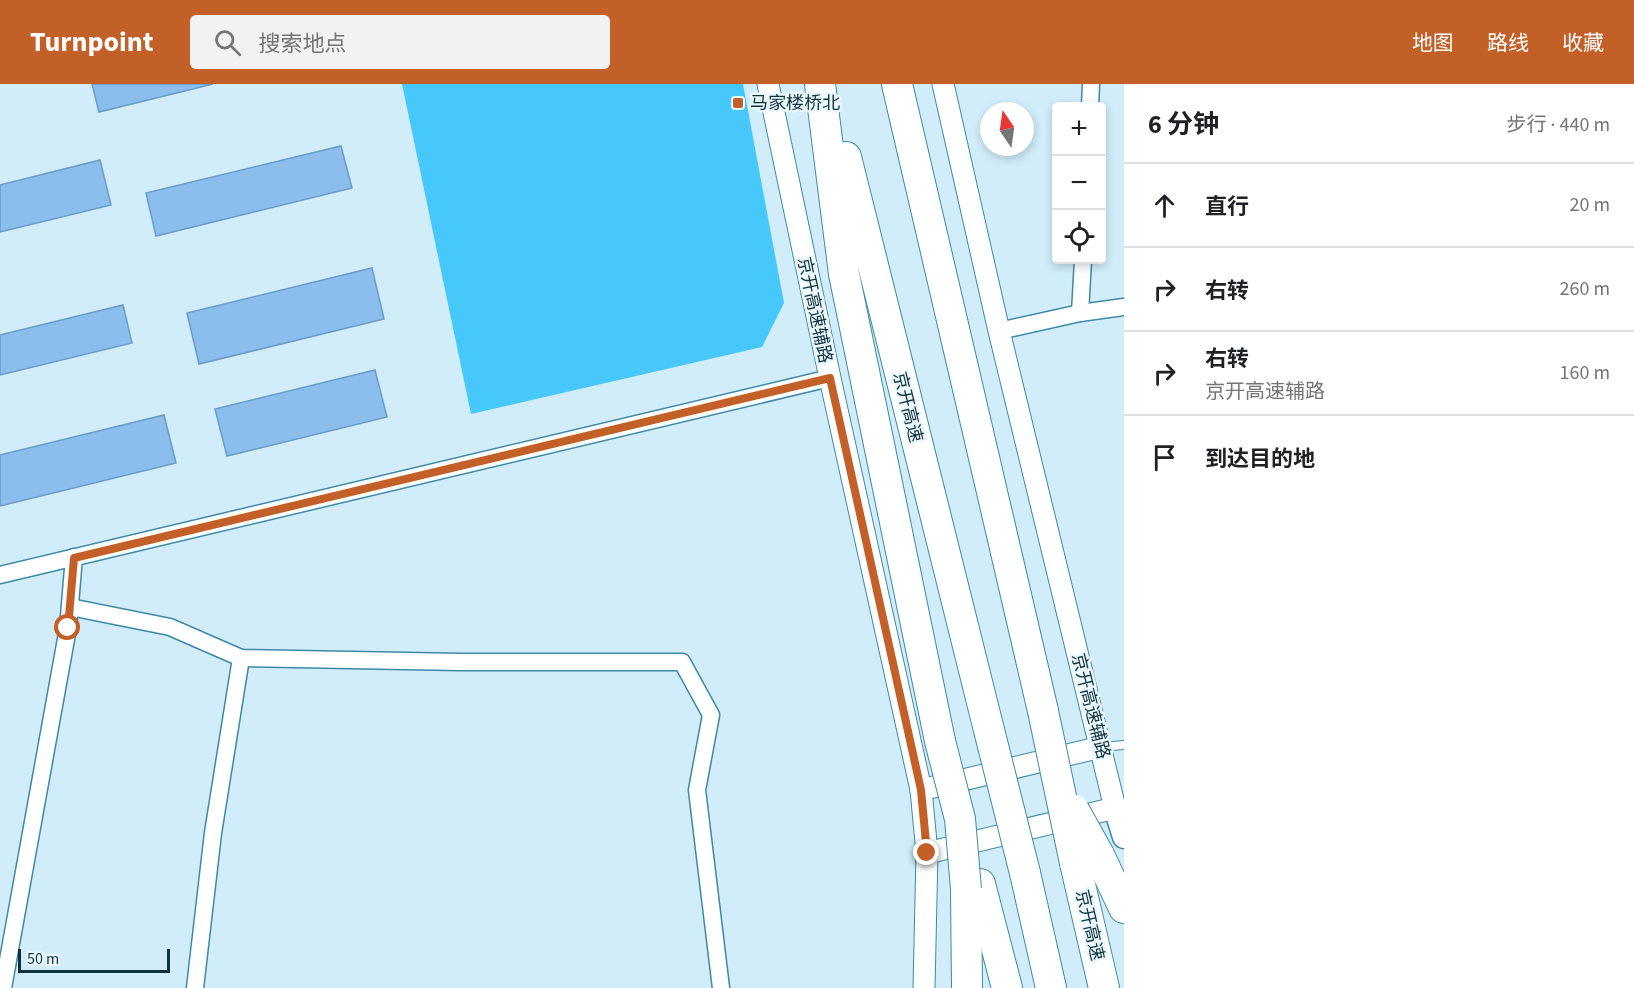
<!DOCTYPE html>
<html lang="zh">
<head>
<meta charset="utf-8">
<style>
  :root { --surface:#fff; --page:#f2f2f2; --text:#202124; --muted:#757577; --line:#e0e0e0; --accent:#c36028 }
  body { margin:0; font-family:"Source Sans 3","Noto Sans SC",sans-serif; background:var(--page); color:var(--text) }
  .controls { position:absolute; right:18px; top:18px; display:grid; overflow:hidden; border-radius:6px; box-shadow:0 3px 9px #0003 }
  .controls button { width:54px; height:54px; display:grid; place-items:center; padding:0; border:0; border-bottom:2px solid var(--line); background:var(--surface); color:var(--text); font:30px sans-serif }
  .compass { position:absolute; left:980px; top:18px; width:54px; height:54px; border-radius:50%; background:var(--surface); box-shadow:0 3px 9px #0003; rotate:347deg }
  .scale { position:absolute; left:18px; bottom:15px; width:152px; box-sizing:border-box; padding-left:6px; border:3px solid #11313d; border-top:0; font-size:16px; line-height:21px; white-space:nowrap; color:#11313d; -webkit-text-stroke:4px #eaf8fe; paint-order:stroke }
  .stop { position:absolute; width:18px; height:18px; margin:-14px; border:4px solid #c36028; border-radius:50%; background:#fff }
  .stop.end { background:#c36028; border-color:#fff; box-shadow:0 2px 6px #0008 }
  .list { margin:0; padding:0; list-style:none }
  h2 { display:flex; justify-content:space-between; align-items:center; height:78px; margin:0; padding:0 24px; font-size:26px }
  h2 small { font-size:20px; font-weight:400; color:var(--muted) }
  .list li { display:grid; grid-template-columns:39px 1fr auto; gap:18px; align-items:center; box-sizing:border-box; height:84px; padding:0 24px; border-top:2px solid var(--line) }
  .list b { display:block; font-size:22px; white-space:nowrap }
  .list p { margin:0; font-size:20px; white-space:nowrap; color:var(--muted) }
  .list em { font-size:20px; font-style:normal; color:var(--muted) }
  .icon { flex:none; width:33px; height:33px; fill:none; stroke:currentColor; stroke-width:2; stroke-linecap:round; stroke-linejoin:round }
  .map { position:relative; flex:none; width:1124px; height:904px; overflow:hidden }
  header { display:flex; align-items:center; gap:36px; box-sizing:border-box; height:84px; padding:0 30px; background:var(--accent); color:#fff }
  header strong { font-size:28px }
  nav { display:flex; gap:33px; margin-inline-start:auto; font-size:21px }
  .search { width:420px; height:54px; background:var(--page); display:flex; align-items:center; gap:15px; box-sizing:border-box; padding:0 21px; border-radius:6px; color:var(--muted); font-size:22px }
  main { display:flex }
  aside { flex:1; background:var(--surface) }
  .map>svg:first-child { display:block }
</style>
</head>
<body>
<header>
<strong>Turnpoint</strong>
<div class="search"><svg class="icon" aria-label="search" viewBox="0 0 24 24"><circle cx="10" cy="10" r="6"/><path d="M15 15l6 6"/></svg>搜索地点</div>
<nav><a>地图</a><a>路线</a><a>收藏</a></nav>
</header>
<main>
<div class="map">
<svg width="1124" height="904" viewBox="0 0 1124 904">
  <rect width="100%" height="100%" fill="#d1edfa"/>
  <path fill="#46c9fa" d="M402 0H743L784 219 762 263 471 330Z"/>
  <g fill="#8bbeed" stroke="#6a9cca" stroke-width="1.5">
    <path d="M92 0H213L99 28Z"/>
    <path d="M341 62 352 104 156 152 146 109Z"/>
    <path d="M100 76 111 121 0 148V101Z"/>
    <path d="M372 184 384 235 199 280 187 229Z"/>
    <path d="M123 221 132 259 0 291V251Z"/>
    <path d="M375 286 387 333 227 372 215 325Z"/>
    <path d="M164 331 176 379 0 422V371Z"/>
  </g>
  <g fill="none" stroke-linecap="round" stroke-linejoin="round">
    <defs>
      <path id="service" d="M1101 663 1124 661"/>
      <g id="minor">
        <path d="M1090 22 1091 0"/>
        <path d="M1080 229 1083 176"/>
        <path d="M999 247 1080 229 1124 223"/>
        <path d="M0 491 830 294"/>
        <path d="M70 523 170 543 241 574 461 578H682L711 631 697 706 721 904"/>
        <path d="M3 904 68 544 74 473"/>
        <path d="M195 904 213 749 241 574"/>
      </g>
      <g id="tertiary">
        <path d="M768 0 830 294 921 706 927 769 924 904"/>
        <path d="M921 706 1101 663"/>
        <path d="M927 769 1115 724 999 247 943 0"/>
      </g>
      <path id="secondary" d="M1115 724 1124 753"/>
      <g id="motorway">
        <path d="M820 0 844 190 940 657"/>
        <path d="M897 0 1043 627"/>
        <path d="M846 73 989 646"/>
        <path d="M1099 771 1124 824"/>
        <path d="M1075 779 1104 904"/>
        <path d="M1025 789 1051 904"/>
        <path d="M980 800 1007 904"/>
        <path d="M966 805 967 904"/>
      </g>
    </defs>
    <use href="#service" stroke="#3e89a6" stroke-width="10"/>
    <use href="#minor" stroke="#3e89a6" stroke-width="19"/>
    <use href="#tertiary" stroke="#3e89a6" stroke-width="23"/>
    <use href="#secondary" stroke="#3e89a6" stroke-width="25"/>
    <use href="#motorway" stroke="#3e89a6" stroke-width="32"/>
    <use href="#service" stroke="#fff" stroke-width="8"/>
    <use href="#minor" stroke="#fff" stroke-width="16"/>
    <use href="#tertiary" stroke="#fff" stroke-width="21"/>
    <use href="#secondary" stroke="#fff" stroke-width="22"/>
    <use href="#motorway" stroke="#fff" stroke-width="30"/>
    <defs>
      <g id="motorway-bridge">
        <path d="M1043 627 1075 779"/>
        <path d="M989 646 1025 789"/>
        <path d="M940 657 960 735 966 805"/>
        <path d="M1074 726 1099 771"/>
      </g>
    </defs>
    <use href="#motorway-bridge" stroke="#3e89a6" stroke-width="32" stroke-linecap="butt"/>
    <use href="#motorway-bridge" stroke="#fff" stroke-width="30"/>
  </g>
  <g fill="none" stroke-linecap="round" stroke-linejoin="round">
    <path stroke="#c36028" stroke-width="8" d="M68 544 74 474 830 294 921 706 927 769"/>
  </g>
  <rect fill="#c36028" stroke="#eaf8fe" stroke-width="2" x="732" y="13" width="12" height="12" rx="3"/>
  <g text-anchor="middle" stroke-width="5" stroke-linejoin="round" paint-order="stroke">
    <g font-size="18" fill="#11313d" stroke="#eaf8fe" text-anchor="start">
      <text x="750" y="25">马家楼桥北</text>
    </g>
    <g font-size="18" fill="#11313d" stroke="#eaf8fe">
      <text transform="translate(815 226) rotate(78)" y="6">京开高速辅路</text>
      <text transform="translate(908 323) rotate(76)" y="6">京开高速</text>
      <text transform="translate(1091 622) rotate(76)" y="6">京开高速辅路</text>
      <text transform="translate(1090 841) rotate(77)" y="6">京开高速</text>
    </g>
  </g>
</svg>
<div class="controls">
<button>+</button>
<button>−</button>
<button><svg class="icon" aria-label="locate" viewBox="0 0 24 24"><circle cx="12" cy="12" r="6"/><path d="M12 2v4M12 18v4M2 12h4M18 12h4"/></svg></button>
</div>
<svg class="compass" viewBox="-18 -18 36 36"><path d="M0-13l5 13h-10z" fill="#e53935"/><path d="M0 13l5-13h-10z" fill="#757577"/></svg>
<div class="scale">50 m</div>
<div class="stop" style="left:68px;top:544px"></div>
<div class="stop end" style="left:927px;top:769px"></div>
</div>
<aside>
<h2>6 分钟<small>步行 · 440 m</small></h2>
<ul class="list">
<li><svg class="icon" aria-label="ahead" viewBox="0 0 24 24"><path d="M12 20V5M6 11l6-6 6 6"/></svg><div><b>直行</b></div><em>20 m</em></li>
<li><svg class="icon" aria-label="right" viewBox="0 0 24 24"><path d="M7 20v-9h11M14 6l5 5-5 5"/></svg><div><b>右转</b></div><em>260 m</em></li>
<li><svg class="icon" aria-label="right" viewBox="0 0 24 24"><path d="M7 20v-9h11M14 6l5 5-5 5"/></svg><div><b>右转</b><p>京开高速辅路</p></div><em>160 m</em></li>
<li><svg class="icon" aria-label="arrive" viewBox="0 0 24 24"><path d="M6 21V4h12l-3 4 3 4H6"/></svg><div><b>到达目的地</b></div></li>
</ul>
</aside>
</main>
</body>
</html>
